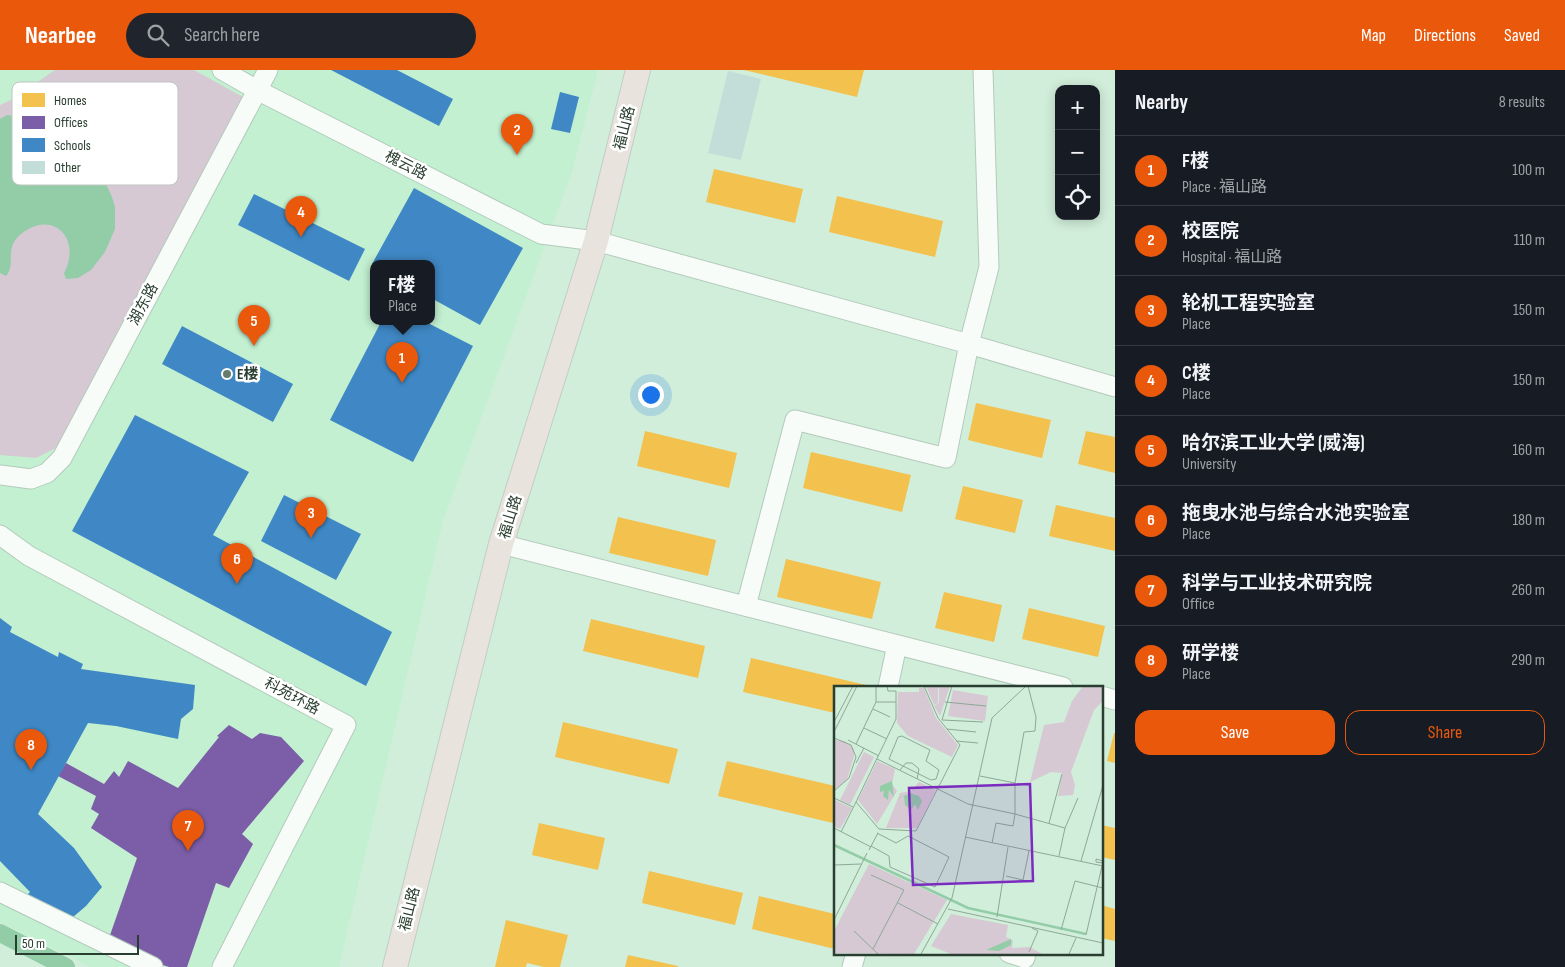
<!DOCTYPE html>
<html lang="en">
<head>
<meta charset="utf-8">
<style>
  :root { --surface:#171b24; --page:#20242c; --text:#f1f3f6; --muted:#9ea1a6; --line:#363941; --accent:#ea580c }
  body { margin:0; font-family:"Sofia Sans Condensed","Noto Sans SC",sans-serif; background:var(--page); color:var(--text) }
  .controls { position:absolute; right:15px; top:15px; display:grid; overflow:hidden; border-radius:10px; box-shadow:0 2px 12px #0003 }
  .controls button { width:45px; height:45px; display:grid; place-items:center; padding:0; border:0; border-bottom:1px solid var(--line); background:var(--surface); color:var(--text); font:25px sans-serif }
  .scale { position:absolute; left:15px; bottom:12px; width:124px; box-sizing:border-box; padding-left:5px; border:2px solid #293e30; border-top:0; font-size:14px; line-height:18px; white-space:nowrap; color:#293e30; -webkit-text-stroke:4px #fff; paint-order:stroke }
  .you { position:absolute; left:650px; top:324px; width:18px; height:18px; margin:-12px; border:4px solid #fff; border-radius:50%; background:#1a73e8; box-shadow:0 0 0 8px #1a73e833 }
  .badge { display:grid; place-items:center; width:32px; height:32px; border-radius:50%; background:var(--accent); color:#fff; font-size:16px; font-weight:700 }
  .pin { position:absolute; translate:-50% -41px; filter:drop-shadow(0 1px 2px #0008) }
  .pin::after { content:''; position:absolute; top:26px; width:18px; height:15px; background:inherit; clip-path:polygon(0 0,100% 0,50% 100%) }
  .popup { position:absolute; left:370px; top:190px; width:65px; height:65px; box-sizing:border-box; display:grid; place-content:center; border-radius:10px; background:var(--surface); filter:drop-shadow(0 1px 4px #0005); font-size:16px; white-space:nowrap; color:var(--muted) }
  .popup b { font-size:19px; color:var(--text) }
  .popup::after { content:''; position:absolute; left:50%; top:100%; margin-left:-10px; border:10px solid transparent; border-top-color:var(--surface) }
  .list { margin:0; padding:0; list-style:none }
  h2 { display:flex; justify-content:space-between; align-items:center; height:65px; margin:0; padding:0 20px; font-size:21px }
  h2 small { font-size:16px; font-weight:400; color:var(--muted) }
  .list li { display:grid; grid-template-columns:32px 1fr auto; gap:15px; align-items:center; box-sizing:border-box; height:70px; padding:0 20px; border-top:1px solid var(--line) }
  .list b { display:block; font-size:19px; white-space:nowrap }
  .list p { margin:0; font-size:16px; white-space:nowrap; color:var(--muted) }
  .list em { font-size:16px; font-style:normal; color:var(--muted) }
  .actions { display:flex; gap:10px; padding:15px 20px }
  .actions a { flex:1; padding:11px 0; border:1px solid var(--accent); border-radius:15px; text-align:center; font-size:18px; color:var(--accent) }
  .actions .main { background:var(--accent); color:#fff }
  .icon { flex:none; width:28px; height:28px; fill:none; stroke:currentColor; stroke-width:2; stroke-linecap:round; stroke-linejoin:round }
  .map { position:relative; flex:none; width:1115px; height:897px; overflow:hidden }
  header { display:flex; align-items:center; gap:30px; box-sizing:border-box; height:70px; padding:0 25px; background:var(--accent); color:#fff }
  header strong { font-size:24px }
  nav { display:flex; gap:28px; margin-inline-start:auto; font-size:18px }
  .search { width:350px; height:45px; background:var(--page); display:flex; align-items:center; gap:12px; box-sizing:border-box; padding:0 18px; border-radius:28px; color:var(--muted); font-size:19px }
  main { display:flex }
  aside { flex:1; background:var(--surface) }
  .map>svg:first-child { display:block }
</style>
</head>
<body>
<header>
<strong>Nearbee</strong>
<div class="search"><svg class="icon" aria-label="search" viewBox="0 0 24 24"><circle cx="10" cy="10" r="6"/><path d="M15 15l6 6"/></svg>Search here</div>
<nav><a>Map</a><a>Directions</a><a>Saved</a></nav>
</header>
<main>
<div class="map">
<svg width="1115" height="897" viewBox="0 0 1115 897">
  <rect width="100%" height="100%" fill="#d1eeda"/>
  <path fill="#c2f0d1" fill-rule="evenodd" d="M0 0H598L572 102 443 451 339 897H90L0 852ZM373 194H431V252H373Z"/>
  <path fill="#d6c9d3" d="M55 0H194L243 27 58 377 36 388 0 385V35L13 29Z"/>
  <path fill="#93cda8" d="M7 45 53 52 89 77 112 127 115 137V159L105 182 91 200 78 208 66 209 64 203C82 170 54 138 21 164 3 179 17 193 6 206L0 203V49Z"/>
  <g fill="#f2c14e">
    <path d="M744 0H864L857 27Z"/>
    <path d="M714 99 803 119 795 153 706 132Z"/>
    <path d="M837 126 943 151 935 187 829 162Z"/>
    <path d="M976 333 1051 350 1042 388 968 370Z"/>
    <path d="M645 361 737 383 729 418 637 396Z"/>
    <path d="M1086 361 1115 367V403L1078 394Z"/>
    <path d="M811 382 911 405 902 442 803 418Z"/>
    <path d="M963 416 1023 430 1015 463 955 449Z"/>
    <path d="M1056 435 1115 448V481L1049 466Z"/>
    <path d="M618 447 716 470 708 506 609 483Z"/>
    <path d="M786 489 881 512 872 549 777 527Z"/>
    <path d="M944 522 1002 535 994 572 935 558Z"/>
    <path d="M1029 538 1105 556 1098 587 1022 569Z"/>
    <path d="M591 549 705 576 698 608 583 581Z"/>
    <path d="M751 588 866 615 865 617H835V643L743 622Z"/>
    <path d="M563 652 678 679 669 714 555 687Z"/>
    <path d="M1114 663H1115V693L1107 691Z"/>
    <path d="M727 691 835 716V746L833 753 718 726Z"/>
    <path d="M539 753 605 768 598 800 532 785Z"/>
    <path d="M1101 755 1115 758V790L1101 787Z"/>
    <path d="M649 801 743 823 735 855 642 833Z"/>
    <path d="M759 826 835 844V879L752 859Z"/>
    <path d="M1101 835 1115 839V871L1101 868Z"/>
    <path d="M506 850 568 865 560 897H544L527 893 526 897H495Z"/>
    <path d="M628 885 678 896V897H625Z"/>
  </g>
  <path fill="#7b5ea7" d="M229 655 252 669 260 663 281 667 304 691 242 764 253 774 229 818 216 813 187 897H169L134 886 109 868 137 788 91 758 99 744 91 739 96 726 58 706 66 693 104 714 114 701 119 707 128 691 178 718 219 667 217 666Z"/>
  <g fill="#3f88c5">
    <path d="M331 0H397L453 29 439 56Z"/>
    <path d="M560 22 579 27 570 63 551 59Z"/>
    <path d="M414 118 523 178 480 255 431 228V194H372Z"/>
    <path d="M254 124 365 179 349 211 238 155Z"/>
    <path d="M381 252H426L473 276 413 392 330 350Z"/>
    <path d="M182 256 293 314 273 352 162 294Z"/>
    <path d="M135 345 249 402 213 465 392 562 366 616 72 461Z"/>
    <path d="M284 425 361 464 336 510 261 471Z"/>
    <path d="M0 548 12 557 10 562 58 587 59 582 83 594 81 599 195 615 193 639 181 649 178 669 116 656 88 653 38 744 74 778 102 817 86 836 66 853 26 826 30 822 0 791Z"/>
  </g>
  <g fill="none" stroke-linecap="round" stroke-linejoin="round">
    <path stroke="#93cda8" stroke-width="18" d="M0 863 66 897"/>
  </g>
  <path fill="#c3ded8" d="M728 1 761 9 741 90 708 83Z"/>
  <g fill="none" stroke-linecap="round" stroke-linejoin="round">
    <defs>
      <g id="minor">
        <path d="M222 0 257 20 541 164 596 171 969 274 989 197 983 0"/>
        <path d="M0 405 31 409 47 403 62 388 268 0"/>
        <path d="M0 465 29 486 346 655 222 897"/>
        <path d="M501 474 1063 617"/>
        <path d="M746 536 795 350 946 388 969 274 1115 317"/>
        <path d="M888 617 897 575"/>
        <path d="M1101 626 1115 630"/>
        <path d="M0 822 153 897"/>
        <path d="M1009 883 1025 888 1026 883"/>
        <path d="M852 897 856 883"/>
      </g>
      <path id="major" d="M395 897 501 474 596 171 638 0"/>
    </defs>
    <use href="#minor" stroke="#b3cabb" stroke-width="21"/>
    <use href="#major" stroke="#c0cec4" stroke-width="26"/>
    <use href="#minor" stroke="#f8fcf9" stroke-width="19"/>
    <use href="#major" stroke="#e8e3dd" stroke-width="24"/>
  </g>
  <circle fill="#647c6c" stroke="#fff" stroke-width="2" cx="227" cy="304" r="5"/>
  <g text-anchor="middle" stroke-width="5" stroke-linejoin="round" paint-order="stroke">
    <g font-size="15" fill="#293e30" stroke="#fff">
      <text transform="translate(624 58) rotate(-76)" y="5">福山路</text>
      <text transform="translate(406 95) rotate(27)" y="5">槐云路</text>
      <text transform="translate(143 234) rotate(-62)" y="5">湖东路</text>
      <text transform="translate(510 447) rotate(-73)" y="5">福山路</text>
      <text transform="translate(292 626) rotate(28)" y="5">科苑环路</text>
      <text transform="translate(409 839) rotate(-76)" y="5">福山路</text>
    </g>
    <g font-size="15" font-weight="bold" fill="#293e30" stroke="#fff" text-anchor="start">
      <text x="237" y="309">E楼</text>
    </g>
  </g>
  <g transform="translate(834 616)">
    <rect width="269" height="269" fill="#d1eeda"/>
    <path d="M92 0H104V17L100 19ZM105 0H116L106 30 100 20 105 17ZM249 0H269V15L260 24 237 86 241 99 239 109 224 110 228 87 217 86 196 96 210 39 230 36 238 15ZM85 2H90L102 32 124 59 118 71 74 50 63 37 64 6H85ZM119 4 154 10 151 35 114 30ZM0 54 11 55 20 63V70L13 94 0 104ZM30 66 40 71 16 119 6 114ZM43 75 61 83 58 98 63 105 43 138 24 114ZM85 96 102 104 83 142H52L66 107 77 105ZM1 114 18 122 6 143 0 140ZM35 178 113 214 80 268 0 267V245ZM117 228 174 239 172 251 179 254 178 262 196 261 208 268H117L97 260Z" fill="#d6c9d3"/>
    <path d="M58 95 60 111 55 104 54 114 49 110 50 105 46 106V100ZM76 107 85 110 88 115 84 124 81 118 77 124 71 119 70 110 66 112 63 113ZM177 253V259L165 265 152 264Z" fill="#93cda8"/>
    <path fill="none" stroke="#93cda8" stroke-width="2.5" d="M0 159 134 222 252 248"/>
    <path fill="none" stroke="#8ea896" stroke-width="1" d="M42 0V16M118 0 108 34 149 36M111 16 152 20M39 23 56 31M0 36 19 0M30 42 53 53M113 43 142 46M1 44 23 0M68 50 96 64 92 75 105 84 102 93 97 94 55 73 64 51ZM0 52 17 59 22 71 15 92 0 105M14 54 45 70M122 55 144 57M22 58 42 16H62M43 73 134 118 181 128V97L190 46 201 45 202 31 194 0M22 77 30 62M66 84 72 77H78L85 83 83 93M146 90 181 97M0 112 19 121M215 137 228 88M0 142 37 161M45 143 82 145 126 59 104 32 90 0M45 143 22 116 62 33V5H54L53 0M7 146 22 116M131 151 269 180M158 157 162 137 179 140 181 128 231 142M37 160 55 170 56 181 101 201 115 171 74 150 62 157 43 147M35 164 44 147M225 170 231 142 244 112M247 175 269 99M269 175 262 173V176L269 177M0 179 27 178M37 189 70 204 39 263M172 190 189 194 195 165M64 217 104 238M114 223 269 257M163 231 174 161M0 234 33 167M227 244 241 195 269 202M20 245 44 268M252 249 268 180M195 266 204 245 198 242M87 268 118 212 158 32 192 0M235 268 242 252"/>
    <path fill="#7b2cbf" fill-opacity="0.15" stroke="#7b2cbf" stroke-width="2.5" d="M196 98 199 195 79 199 75 102Z"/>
    <rect width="269" height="269" fill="none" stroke="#293e30" stroke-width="2.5"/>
  </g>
  <rect x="12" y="12" width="166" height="103" rx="8" fill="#fff" stroke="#bfc5c1" stroke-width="1"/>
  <rect x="22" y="23" width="23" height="14" fill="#f2c14e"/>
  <rect x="22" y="46" width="23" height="13" fill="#7b5ea7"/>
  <rect x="22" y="68" width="23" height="14" fill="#3f88c5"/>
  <rect x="22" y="91" width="23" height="13" fill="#c3ded8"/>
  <g font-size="14" fill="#293e30">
    <text x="54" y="35">Homes</text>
    <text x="54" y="57">Offices</text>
    <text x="54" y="80">Schools</text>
    <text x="54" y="102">Other</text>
  </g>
</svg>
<div class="controls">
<button>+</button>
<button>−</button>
<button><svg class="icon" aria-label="locate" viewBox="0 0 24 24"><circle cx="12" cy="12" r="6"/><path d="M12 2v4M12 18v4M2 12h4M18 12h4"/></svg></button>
</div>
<div class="scale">50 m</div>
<div class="you"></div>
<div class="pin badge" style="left:402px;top:313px">1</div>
<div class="popup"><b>F楼</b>Place</div>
<div class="pin badge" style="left:517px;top:85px">2</div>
<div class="pin badge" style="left:311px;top:468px">3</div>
<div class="pin badge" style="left:301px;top:167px">4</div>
<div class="pin badge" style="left:254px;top:276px">5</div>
<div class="pin badge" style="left:237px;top:514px">6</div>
<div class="pin badge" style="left:188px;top:781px">7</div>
<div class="pin badge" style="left:31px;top:700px">8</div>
</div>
<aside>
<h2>Nearby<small>8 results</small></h2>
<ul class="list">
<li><span class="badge">1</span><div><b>F楼</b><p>Place · 福山路</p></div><em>100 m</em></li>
<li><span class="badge">2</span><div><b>校医院</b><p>Hospital · 福山路</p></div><em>110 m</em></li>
<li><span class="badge">3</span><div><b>轮机工程实验室</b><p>Place</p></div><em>150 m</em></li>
<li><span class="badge">4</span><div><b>C楼</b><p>Place</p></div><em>150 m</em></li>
<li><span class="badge">5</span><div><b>哈尔滨工业大学 (威海)</b><p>University</p></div><em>160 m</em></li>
<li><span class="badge">6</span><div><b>拖曳水池与综合水池实验室</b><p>Place</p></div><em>180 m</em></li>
<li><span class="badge">7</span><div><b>科学与工业技术研究院</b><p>Office</p></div><em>260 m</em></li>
<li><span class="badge">8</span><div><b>研学楼</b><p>Place</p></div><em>290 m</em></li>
</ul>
<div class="actions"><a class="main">Save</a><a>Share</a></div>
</aside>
</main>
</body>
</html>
